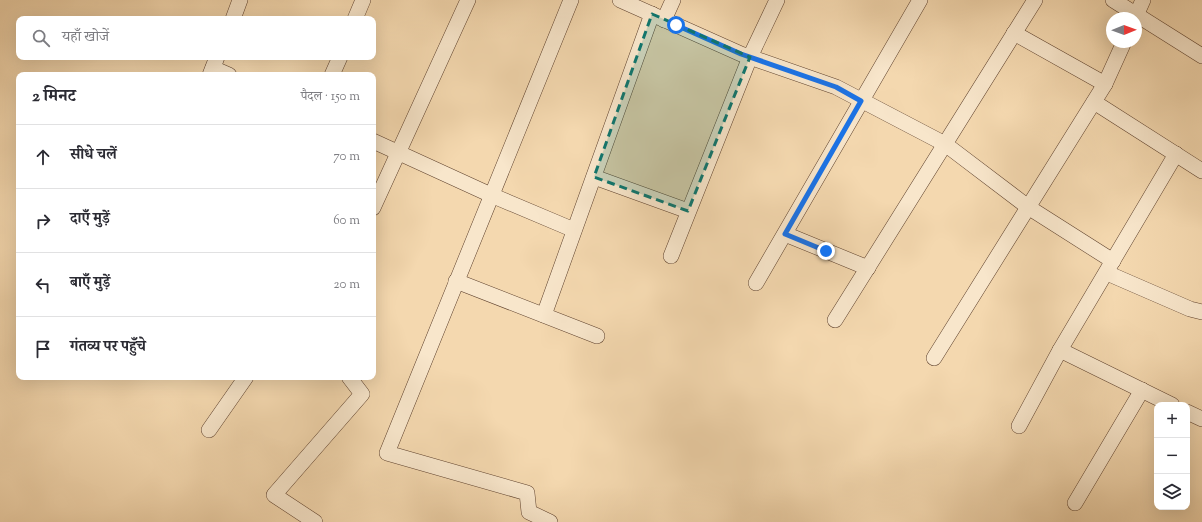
<!DOCTYPE html>
<html lang="hi">
<head>
<meta charset="utf-8">
<style>
  :root { --surface:#fff; --page:#f7f7f7; --text:#2b2b33; --muted:#7c7c81; --line:#e1e1e2 }
  body { margin:0; font-family:"Sorts Mill Goudy","Noto Serif Devanagari",serif; background:var(--page); color:var(--text) }
  .controls { position:absolute; right:12px; bottom:12px; display:grid; overflow:hidden; border-radius:8px; box-shadow:0 4px 16px #0002 }
  .controls button { width:36px; height:36px; display:grid; place-items:center; padding:0; border:0; border-bottom:1px solid var(--line); background:var(--surface); color:var(--text); font:20px sans-serif }
  .compass { position:absolute; left:1106px; top:12px; width:36px; height:36px; border-radius:50%; background:var(--surface); box-shadow:0 4px 16px #0002; rotate:89deg }
  .stop { position:absolute; width:12px; height:12px; margin:-9px; border:3px solid #1a73e8; border-radius:50%; background:#fff }
  .stop.end { background:#1a73e8; border-color:#fff; box-shadow:0 1px 4px #0008 }
  .list { margin:0; padding:0; list-style:none }
  h2 { display:flex; justify-content:space-between; align-items:center; height:52px; margin:0; padding:0 16px; font-size:17px }
  h2 small { font-size:13px; font-weight:400; color:var(--muted) }
  .list li { display:grid; grid-template-columns:26px 1fr auto; gap:12px; align-items:center; box-sizing:border-box; height:64px; padding:0 16px; border-top:1px solid var(--line) }
  .list b { display:block; font-size:15px; white-space:nowrap }
  .list em { font-size:13px; font-style:normal; color:var(--muted) }
  .icon { flex:none; width:22px; height:22px; fill:none; stroke:currentColor; stroke-width:2; stroke-linecap:round; stroke-linejoin:round }
  .map { position:relative; flex:none; width:1202px; height:522px; overflow:hidden }
  .search { position:absolute; background:var(--surface); box-shadow:0 4px 16px #0002; left:16px; top:16px; width:360px; height:44px; display:flex; align-items:center; gap:10px; box-sizing:border-box; padding:0 14px; border-radius:8px; color:var(--muted); font-size:15px }
  .panel { position:absolute; background:var(--surface); box-shadow:0 4px 16px #0002; left:16px; top:72px; width:360px; height:308px; border-radius:8px }
  .map>svg:first-child { display:block }
</style>
</head>
<body>
<div class="map">
<svg width="1202" height="522" viewBox="0 0 1202 522">
  <rect width="100%" height="100%" fill="#f4d8af"/>
  <filter id="stains"><feTurbulence type="fractalNoise" baseFrequency=".005" numOctaves="4"/><feColorMatrix values="0 0 0 0 .2 0 0 0 0 .09 0 0 0 0 .02 0 0 0 .5 -.17"/></filter>
  <radialGradient id="worn" r=".72"><stop offset=".6" stop-color="#630" stop-opacity="0"/><stop offset="1" stop-color="#630" stop-opacity=".3"/></radialGradient>
  <g fill="none" stroke-linecap="round" stroke-linejoin="round">
    <defs>
      <g id="street">
        <path d="M620 0 741 54 836 87 945 144 1028 207 1113 261"/>
        <path d="M1113 0 1202 56"/>
        <path d="M1135 18 1143 0"/>
        <path d="M233 19 240 0"/>
        <path d="M355 19 363 0"/>
        <path d="M664 20 673 0"/>
        <path d="M1014 33 1105 84"/>
        <path d="M213 68 229 75"/>
        <path d="M210 75 217 57"/>
        <path d="M332 75 340 57"/>
        <path d="M1094 102 1202 171"/>
        <path d="M373 141 491 195 574 230"/>
        <path d="M594 177 688 211"/>
        <path d="M373 208 468 0"/>
        <path d="M785 234 868 268"/>
        <path d="M671 256 750 57 777 0"/>
        <path d="M1107 273 1190 309 1202 312"/>
        <path d="M456 281 597 336"/>
        <path d="M756 283 920 0"/>
        <path d="M544 315 652 14"/>
        <path d="M835 320 1035 0"/>
        <path d="M1060 350 1172 405"/>
        <path d="M934 358 1105 84 1124 42"/>
        <path d="M1187 412 1202 419"/>
        <path d="M1019 426 1060 350 1176 154"/>
        <path d="M209 430 246 377"/>
        <path d="M1075 503 1142 390"/>
        <path d="M315 522 274 495 362 394 349 377"/>
        <path d="M550 522 529 512 527 493 387 453 571 0"/>
      </g>
    </defs>
    <use href="#street" stroke="#5e412d" stroke-width="16"/>
    <use href="#street" stroke="#f8e6cb" stroke-width="15"/>
  </g>
  <g fill="none" stroke-linecap="round" stroke-linejoin="round">
    <path stroke="#1a73e8" stroke-width="5" d="M676 25 741 54 836 87 861 101 785 234 826 251"/>
  </g>
  <path fill="#0f766e" fill-opacity="0.2" stroke="#0f766e" stroke-width="3" stroke-dasharray="8 5" stroke-linejoin="round" d="M652 14 750 57 688 211 594 177Z"/>
  <rect width="100%" height="100%" filter="url(#stains)"/>
  <rect width="100%" height="100%" fill="url(#worn)"/>
</svg>
<div class="controls">
<button>+</button>
<button>−</button>
<button><svg class="icon" aria-label="layers" viewBox="0 0 24 24"><path d="M12 4l9 5-9 5-9-5zM3 14l9 5 9-5"/></svg></button>
</div>
<svg class="compass" viewBox="-18 -18 36 36"><path d="M0-13l5 13h-10z" fill="#e53935"/><path d="M0 13l5-13h-10z" fill="#7c7c81"/></svg>
<div class="stop" style="left:676px;top:25px"></div>
<div class="stop end" style="left:826px;top:251px"></div>
<div class="search"><svg class="icon" aria-label="search" viewBox="0 0 24 24"><circle cx="10" cy="10" r="6"/><path d="M15 15l6 6"/></svg>यहाँ खोजें</div>
<section class="panel">
<h2>2 मिनट<small>पैदल · 150 m</small></h2>
<ul class="list">
<li><svg class="icon" aria-label="ahead" viewBox="0 0 24 24"><path d="M12 20V5M6 11l6-6 6 6"/></svg><div><b>सीधे चलें</b></div><em>70 m</em></li>
<li><svg class="icon" aria-label="right" viewBox="0 0 24 24"><path d="M7 20v-9h11M14 6l5 5-5 5"/></svg><div><b>दाएँ मुड़ें</b></div><em>60 m</em></li>
<li><svg class="icon" aria-label="left" viewBox="0 0 24 24"><path d="M17 20v-9H6M10 6l-5 5 5 5"/></svg><div><b>बाएँ मुड़ें</b></div><em>20 m</em></li>
<li><svg class="icon" aria-label="arrive" viewBox="0 0 24 24"><path d="M6 21V4h12l-3 4 3 4H6"/></svg><div><b>गंतव्य पर पहुँचे</b></div></li>
</ul>
</section>
</div>
</body>
</html>
